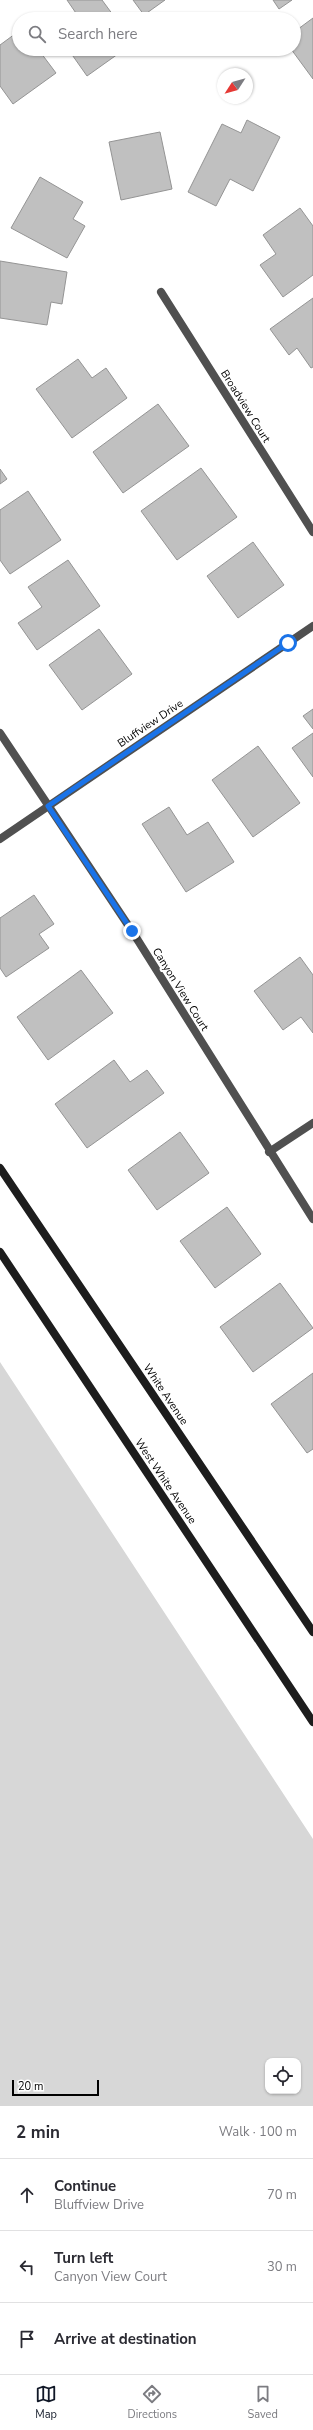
<!DOCTYPE html>
<html lang="en">
<head>
<meta charset="utf-8">
<style>
  :root { --surface:#fff; --page:#f2f2f3; --text:#2b2b33; --muted:#7c7c81; --line:#e1e1e2; --accent:#111827 }
  body { margin:0; font-family:"Nunito Sans",sans-serif; background:var(--page); color:var(--text) }
  .controls { position:absolute; right:12px; bottom:12px; display:grid; overflow:hidden; border-radius:8px; box-shadow:0 1px 3px #0004 }
  .controls button { width:36px; height:36px; display:grid; place-items:center; padding:0; border:0; border-bottom:1px solid var(--line); background:var(--surface); color:var(--text); font:20px sans-serif }
  .compass { position:absolute; left:217px; top:68px; width:36px; height:36px; border-radius:50%; background:var(--surface); box-shadow:0 1px 3px #0004; rotate:234deg }
  .scale { position:absolute; left:12px; bottom:10px; width:87px; box-sizing:border-box; padding-left:4px; border:2px solid #000; border-top:0; font-size:11px; line-height:14px; white-space:nowrap; color:#000; -webkit-text-stroke:3px #fff; paint-order:stroke }
  .stop { position:absolute; width:12px; height:12px; margin:-9px; border:3px solid #1a73e8; border-radius:50%; background:#fff }
  .stop.end { background:#1a73e8; border-color:#fff; box-shadow:0 1px 4px #0008 }
  .list { margin:0; padding:0; list-style:none }
  h2 { display:flex; justify-content:space-between; align-items:center; height:52px; margin:0; padding:0 16px; font-size:17px }
  h2 small { font-size:13px; font-weight:400; color:var(--muted) }
  .list li { display:grid; grid-template-columns:26px 1fr auto; gap:12px; align-items:center; box-sizing:border-box; height:72px; padding:0 16px; border-top:1px solid var(--line) }
  .list b { display:block; font-size:15px; white-space:nowrap }
  .list p { margin:0; font-size:13px; white-space:nowrap; color:var(--muted) }
  .list em { font-size:13px; font-style:normal; color:var(--muted) }
  .icon { flex:none; width:22px; height:22px; fill:none; stroke:currentColor; stroke-width:2; stroke-linecap:round; stroke-linejoin:round }
  .map { position:relative; flex:none; width:313px; height:2106px; overflow:hidden }
  .search { position:absolute; background:var(--surface); box-shadow:0 1px 3px #0004; left:12px; right:12px; top:12px; height:44px; display:flex; align-items:center; gap:10px; box-sizing:border-box; padding:0 14px; border-radius:22px; color:var(--muted); font-size:15px }
  .sheet { height:268px; background:var(--surface) }
  nav { display:flex; justify-content:space-around; align-items:center; box-sizing:border-box; height:56px; border-top:1px solid var(--line); background:var(--surface); font-size:11px; color:var(--muted) }
  nav a { display:grid; justify-items:center; gap:2px }
  nav .on { color:var(--accent) }
  .map>svg:first-child { display:block }
</style>
</head>
<body>
<div class="map">
<svg width="313" height="2106" viewBox="0 0 313 2106">
  <rect width="100%" height="100%" fill="#fff"/>
  <path fill="#d7d7d7" fill-rule="evenodd" d="M0 1362 313 1839V2106H0ZM268 2061H298V2091H268Z"/>
  <g fill="#c0c0c0" stroke="#949494">
    <path d="M67 0H102L116 19H80Z"/>
    <path d="M133 0H165L144 15Z"/>
    <path d="M273 0H292L279 9Z"/>
    <path d="M313 18V79L291 49H294V32Z"/>
    <path d="M19 31V49H38L56 73 13 104 0 86V45Z"/>
    <path d="M68 49H125L87 76Z"/>
    <path d="M247 120 280 137 253 191 230 179 216 206 188 192 222 124 241 133Z"/>
    <path d="M160 132 172 189 121 200 109 142Z"/>
    <path d="M40 177 83 202 73 219 85 226 67 258 11 228Z"/>
    <path d="M300 208 313 226V275L283 297 260 265 276 254 263 235Z"/>
    <path d="M0 261 67 272 62 304 51 302 47 325 0 318Z"/>
    <path d="M313 298V367L311 368 297 348 289 355 270 329Z"/>
    <path d="M78 359 92 378 106 368 127 398 72 438 36 389Z"/>
    <path d="M158 404 189 446 123 493 93 452Z"/>
    <path d="M201 468 237 517 177 560 141 511Z"/>
    <path d="M0 469 7 479 0 484Z"/>
    <path d="M28 491 61 540 10 574 0 560V510Z"/>
    <path d="M253 542 284 585 238 618 207 576Z"/>
    <path d="M68 560 100 606 37 650 18 623 42 607 28 587Z"/>
    <path d="M99 629 132 674 82 710 49 665Z"/>
    <path d="M313 709V729L303 716Z"/>
    <path d="M313 733V777L292 748Z"/>
    <path d="M258 746 300 803 253 837 212 780Z"/>
    <path d="M169 807 187 835 208 822 234 862 186 892 142 824Z"/>
    <path d="M34 895 54 924 39 934 49 948 6 977 0 968V918Z"/>
    <path d="M300 957 313 975V1033L301 1017 283 1030 254 991Z"/>
    <path d="M81 970 113 1013 48 1060 17 1017Z"/>
    <path d="M114 1060 130 1082 147 1070 164 1093 87 1148 55 1104Z"/>
    <path d="M180 1132 209 1173 157 1210 128 1170Z"/>
    <path d="M227 1207 261 1254 215 1288 180 1241Z"/>
    <path d="M280 1283 313 1328 253 1372 220 1327Z"/>
    <path d="M313 1373V1449L307 1453 271 1404Z"/>
  </g>
  <g fill="none" stroke-linecap="round" stroke-linejoin="round">
    <g stroke="#505050" stroke-width="8">
      <path d="M161 292 313 532"/>
      <path d="M0 733 132 931 313 1219"/>
      <path d="M0 839 313 626"/>
      <path d="M269 1152 313 1123"/>
    </g>
    <g stroke="#1d1d1d" stroke-width="8">
      <path d="M0 1168 313 1632"/>
      <path d="M0 1252 313 1722"/>
    </g>
  </g>
  <g fill="none" stroke-linecap="round" stroke-linejoin="round">
    <path stroke="#1a73e8" stroke-width="5" d="M132 931 48 806 288 643"/>
  </g>
  <g text-anchor="middle" stroke-width="4" stroke-linejoin="round" paint-order="stroke">
    <g font-size="11" fill="#000" stroke="#fff">
      <text transform="translate(246 406) rotate(58)" y="4">Broadview Court</text>
      <text transform="translate(150 723) rotate(-34)" y="4">Bluffview Drive</text>
      <text transform="translate(181 989) rotate(58)" y="4">Canyon View Court</text>
      <text transform="translate(166 1394) rotate(56)" y="4">White Avenue</text>
      <text transform="translate(166 1481) rotate(56)" y="4">West White Avenue</text>
    </g>
  </g>
</svg>
<div class="controls">
<button><svg class="icon" aria-label="locate" viewBox="0 0 24 24"><circle cx="12" cy="12" r="6"/><path d="M12 2v4M12 18v4M2 12h4M18 12h4"/></svg></button>
</div>
<svg class="compass" viewBox="-18 -18 36 36"><path d="M0-13l5 13h-10z" fill="#e53935"/><path d="M0 13l5-13h-10z" fill="#7c7c81"/></svg>
<div class="scale">20 m</div>
<div class="stop" style="left:288px;top:643px"></div>
<div class="stop end" style="left:132px;top:931px"></div>
<div class="search"><svg class="icon" aria-label="search" viewBox="0 0 24 24"><circle cx="10" cy="10" r="6"/><path d="M15 15l6 6"/></svg>Search here</div>
</div>
<section class="sheet">
<h2>2 min<small>Walk · 100 m</small></h2>
<ul class="list">
<li><svg class="icon" aria-label="ahead" viewBox="0 0 24 24"><path d="M12 20V5M6 11l6-6 6 6"/></svg><div><b>Continue</b><p>Bluffview Drive</p></div><em>70 m</em></li>
<li><svg class="icon" aria-label="left" viewBox="0 0 24 24"><path d="M17 20v-9H6M10 6l-5 5 5 5"/></svg><div><b>Turn left</b><p>Canyon View Court</p></div><em>30 m</em></li>
<li><svg class="icon" aria-label="arrive" viewBox="0 0 24 24"><path d="M6 21V4h12l-3 4 3 4H6"/></svg><div><b>Arrive at destination</b></div></li>
</ul>
</section>
<nav>
<a class="on"><svg class="icon" aria-label="map" viewBox="0 0 24 24"><path d="M3 6l6-2 6 2 6-2v14l-6 2-6-2-6 2zM9 4v14M15 6v14"/></svg>Map</a>
<a><svg class="icon" aria-label="directions" viewBox="0 0 24 24"><path d="M12 3l9 9-9 9-9-9zM9 14v-3h6M13 9l2 2-2 2"/></svg>Directions</a>
<a><svg class="icon" aria-label="saved" viewBox="0 0 24 24"><path d="M7 4h10v16l-5-4-5 4z"/></svg>Saved</a>
</nav>
</body>
</html>
